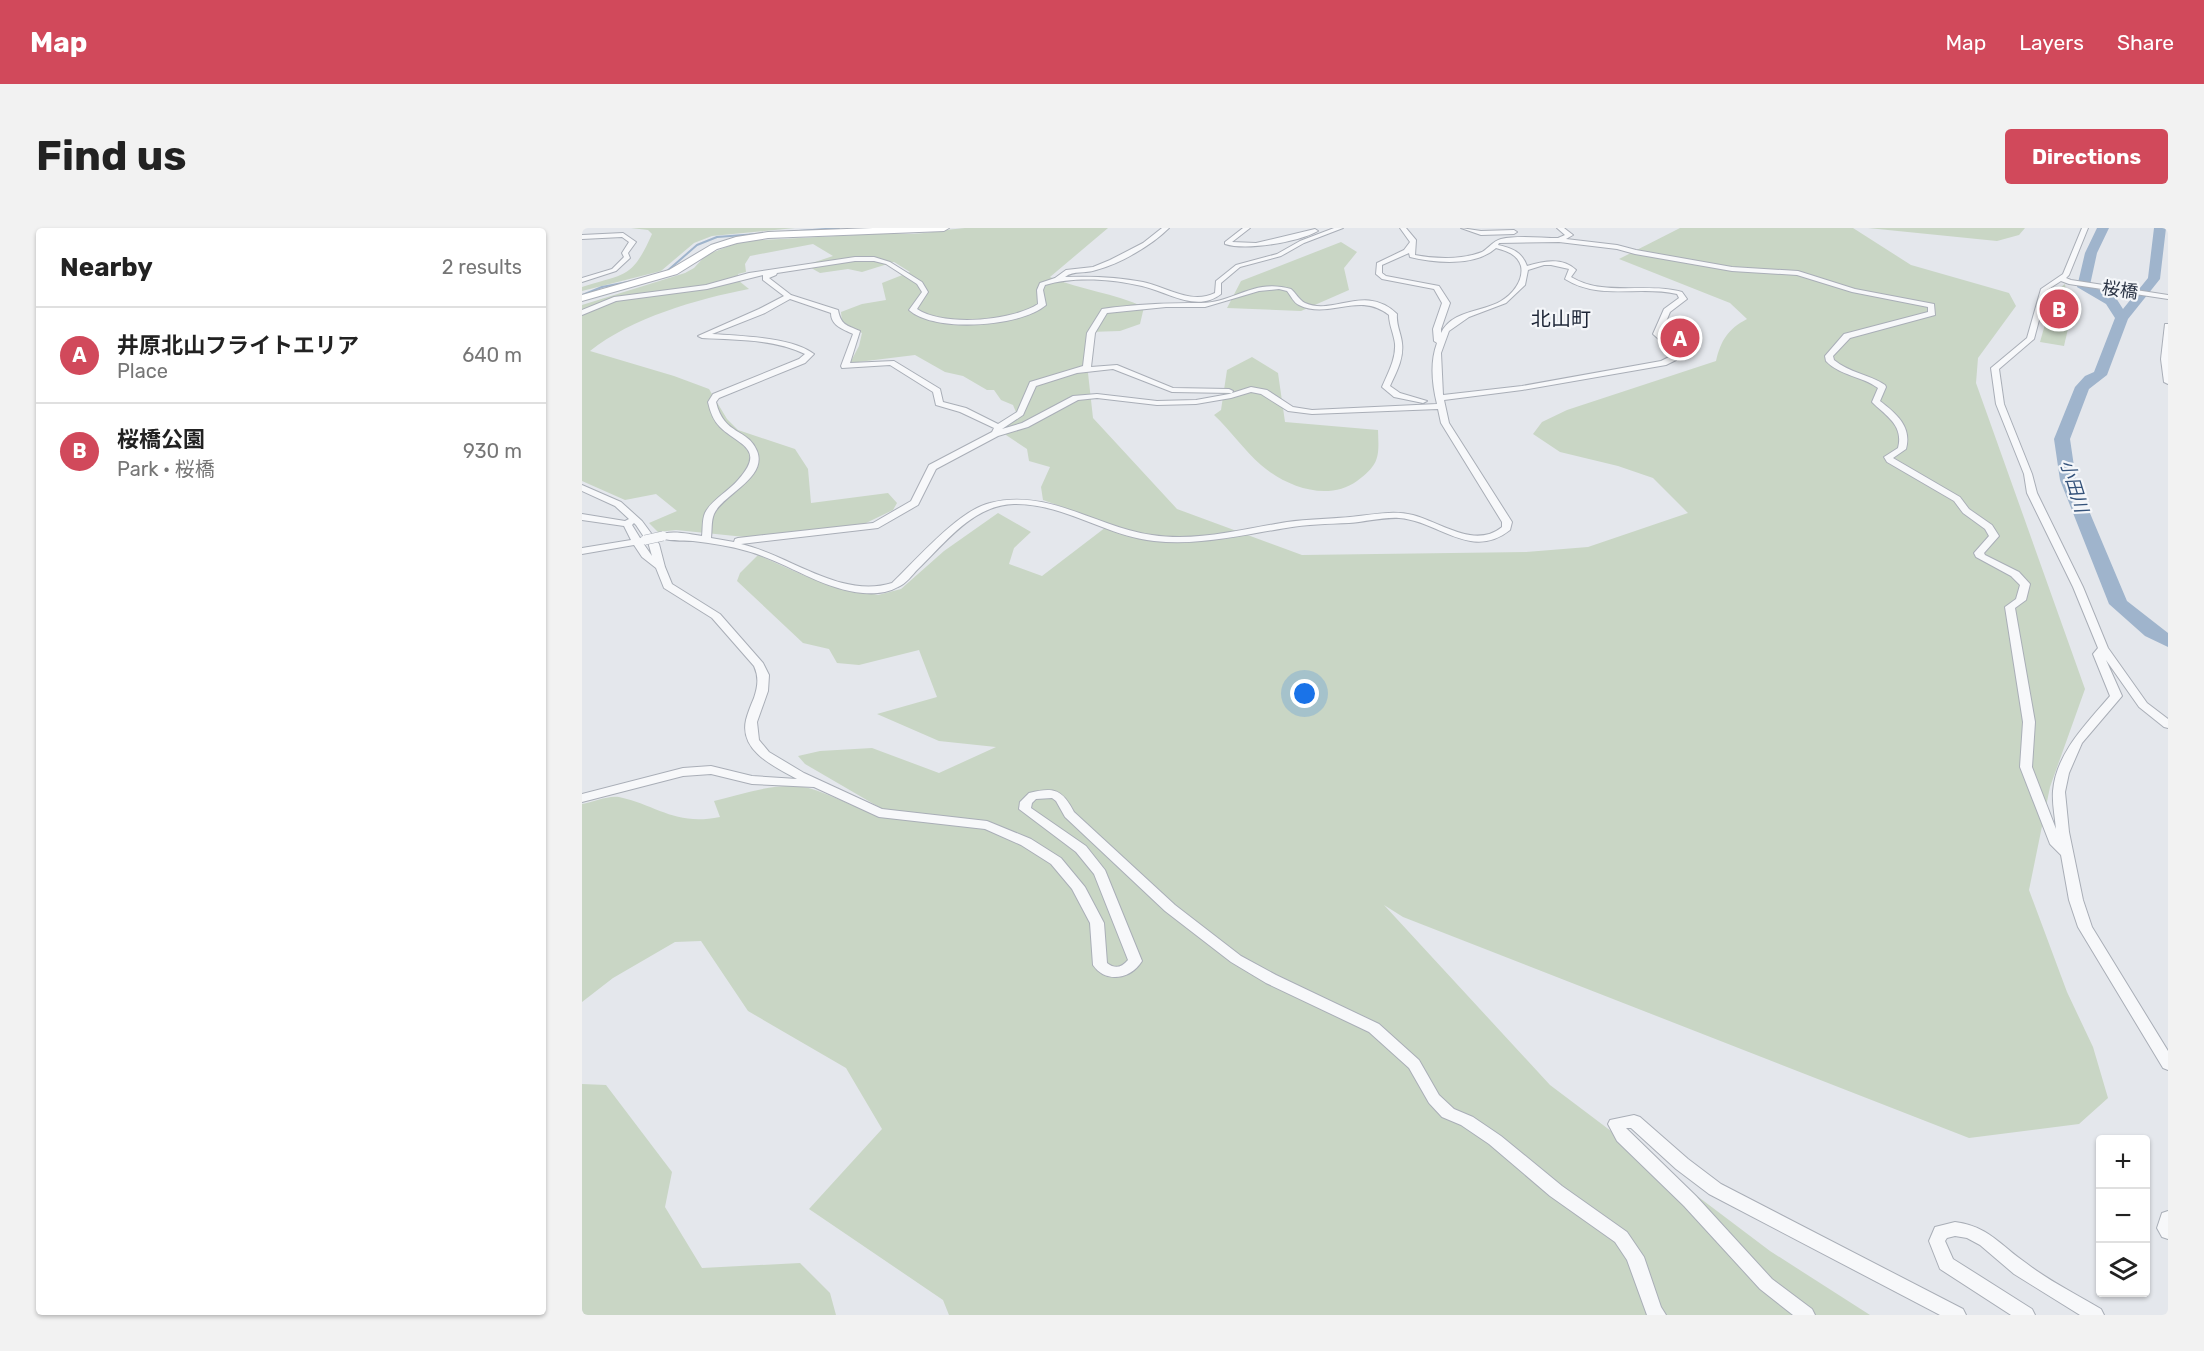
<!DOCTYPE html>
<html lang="en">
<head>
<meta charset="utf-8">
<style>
  :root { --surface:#fff; --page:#f2f2f2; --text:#222; --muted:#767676; --line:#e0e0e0; --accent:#d1495b }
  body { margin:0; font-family:Rubik,"Noto Sans JP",sans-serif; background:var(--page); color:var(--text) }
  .controls { position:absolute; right:18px; bottom:18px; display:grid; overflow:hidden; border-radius:6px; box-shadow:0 2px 4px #0004 }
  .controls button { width:54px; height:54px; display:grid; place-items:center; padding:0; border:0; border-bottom:2px solid var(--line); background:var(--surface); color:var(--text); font:30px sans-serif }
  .you { position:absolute; left:723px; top:466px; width:21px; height:21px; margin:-15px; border:4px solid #fff; border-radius:50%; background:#1a73e8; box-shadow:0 0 0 9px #1a73e833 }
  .badge { display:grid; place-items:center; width:39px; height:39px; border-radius:50%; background:var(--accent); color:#fff; font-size:20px; font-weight:700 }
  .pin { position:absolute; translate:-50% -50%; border:3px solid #fff; box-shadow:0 2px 6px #0006 }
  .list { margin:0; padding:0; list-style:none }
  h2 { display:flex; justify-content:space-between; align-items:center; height:78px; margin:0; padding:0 24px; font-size:26px }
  h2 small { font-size:20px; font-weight:400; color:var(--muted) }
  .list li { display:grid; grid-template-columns:39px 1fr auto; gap:18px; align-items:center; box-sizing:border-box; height:96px; padding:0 24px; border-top:2px solid var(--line) }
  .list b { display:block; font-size:22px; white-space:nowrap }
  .list p { margin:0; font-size:20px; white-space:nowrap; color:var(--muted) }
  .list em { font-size:20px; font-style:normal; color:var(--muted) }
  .icon { flex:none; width:33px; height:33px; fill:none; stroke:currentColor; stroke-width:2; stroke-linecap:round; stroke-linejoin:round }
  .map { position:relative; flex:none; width:1586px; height:1087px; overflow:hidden; border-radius:6px }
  header { display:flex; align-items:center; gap:36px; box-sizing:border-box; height:84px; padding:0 30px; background:var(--accent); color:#fff }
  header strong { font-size:28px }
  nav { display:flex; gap:33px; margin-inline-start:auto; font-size:21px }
  .intro { display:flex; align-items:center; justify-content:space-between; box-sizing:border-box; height:144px; padding:0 36px }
  h1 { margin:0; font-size:42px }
  .button { padding:15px 27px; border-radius:6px; background:var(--accent); color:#fff; font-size:21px; font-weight:700 }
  main { display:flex; gap:36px; padding:0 36px }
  aside { flex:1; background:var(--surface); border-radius:6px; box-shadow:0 2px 4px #0004 }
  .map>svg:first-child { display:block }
</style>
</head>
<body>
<header>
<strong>Map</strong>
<nav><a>Map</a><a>Layers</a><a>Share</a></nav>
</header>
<div class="intro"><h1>Find us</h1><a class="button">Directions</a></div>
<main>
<aside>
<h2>Nearby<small>2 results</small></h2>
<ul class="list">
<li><span class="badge">A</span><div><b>井原北山フライトエリア</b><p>Place</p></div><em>640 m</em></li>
<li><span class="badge">B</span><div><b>桜橋公園</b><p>Park · 桜橋</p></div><em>930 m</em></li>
</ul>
</aside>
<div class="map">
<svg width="1586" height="1087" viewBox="0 0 1586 1087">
  <rect width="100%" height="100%" fill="#e4e7ec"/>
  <g fill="#c9d6c5">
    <path d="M49 0H213L130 8 112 15 79 43 0 63V59C44 45 50 51 70 6L66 2Z"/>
    <path d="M383 0H526L468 49C499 62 532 65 562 79L558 96 538 103 507 104 503 118 511 190 595 281 720 327 944 324 1006 319 1106 285 1071 250 1036 238 978 224 951 206 960 194 985 182 1134 133C1139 112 1146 101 1165 91L1148 75 1037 31 1098 0H1271L1329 37 1427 65 1434 78 1396 130 1394 155 1503 461 1468 559 1447 662 1485 764 1511 819 1526 870 1497 896 1387 910 821 689 802 677 968 857 1188 1023 1288 1087H367L361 1072 227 981 300 901 264 840 166 783 119 713 93 714 31 750 0 774V576C11 574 27 567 37 569 77 578 93 598 138 589L132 573C162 566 199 552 230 561 259 570 283 587 314 589L223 536 216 528 238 523 290 520 357 545 414 519 357 513 295 486 355 469 337 422 277 437 255 435 247 421 221 415 155 353 158 345 176 327 223 348 296 367 319 361 362 323 416 285 449 304 432 320 427 336 460 348 528 296 461 272 459 259 468 239 447 233 445 221 424 207 420 201 436 189 431 177 419 172 412 162H405L381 148 363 144 333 127 268 135 277 118 280 105 260 95 259 84 280 76 304 72 300 55 328 44 312 34 280 44 266 41 238 45 224 37 251 28 231 16 168 28 163 36 164 44 156 46 157 53 167 61C115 71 49 90 8 123L92 148 127 161 145 191 156 202 213 221 226 241 229 275 306 265 315 275 311 282 282 296 163 309 94 302 76 304 67 295 95 283 74 266 43 272 0 253V77L103 45 112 40 124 27 160 13 312 5C335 8 359 2 383 0Z"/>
    <path d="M1286 0H1443L1437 7 1415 13Z"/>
    <path d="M759 14 775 24 762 40 767 62 719 83 645 80 659 53Z"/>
    <path d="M1483 56 1488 92 1482 118 1458 114 1472 65Z"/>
    <path d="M670 129 696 145 703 194 796 202C797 229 798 236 775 253 746 274 704 259 679 237 662 222 648 202 632 187L639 182 645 142Z"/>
    <path d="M0 856 24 857 90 944 83 979 120 1040 218 1035 248 1065 254 1087H0Z"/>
  </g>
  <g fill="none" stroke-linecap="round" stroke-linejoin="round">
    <g stroke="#9fb4cc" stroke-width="2">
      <path d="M84 44 115 17 135 9 257 0"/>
      <path d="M0 67 20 59 51 53"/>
    </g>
    <path fill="#9fb4cc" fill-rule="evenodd" d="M1515 0H1527L1515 25 1508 57 1534 70 1541 81 1566 50 1572 0H1584L1578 51 1546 91 1525 147 1507 161 1488 211 1494 252 1545 373 1586 405V419L1563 408 1527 376 1478 252 1472 211 1493 159 1503 148 1512 144 1533 90 1524 76 1495 59 1503 25Z"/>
    <defs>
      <g id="minor">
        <path d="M580 0H587C570 17 538 36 514 42 503 46 492 42 483 49 509 48 536 49 561 54 585 59 609 77 633 65L634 53 654 37 695 26 718 13 752 0H761L722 15 699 28 658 39 639 55V66C615 85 586 64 560 58 531 51 492 48 463 57L461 62 464 77C439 99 352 105 327 82L340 64 335 56 304 36 292 33H273L195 45 194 47 187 50 209 67 256 82C259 97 264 97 278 103L268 135 312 133 358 161 361 174 384 180 416 196 435 184 448 154 501 138 505 105 520 81C553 76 586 75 619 75 651 75 672 50 709 61 714 65 717 72 723 75 752 88 783 55 815 86 814 97 819 105 820 115 822 131 814 145 808 158L818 165 845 173 841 175 812 169 800 159C806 145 814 131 813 116 812 106 807 97 807 87 777 63 747 92 717 77 712 75 709 68 705 63L697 61 677 63 623 79H584L525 85 513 105 509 139 535 137 591 160 647 161 651 163 650 165 590 164 531 141 495 145 454 158 441 187 420 201 440 195 491 168 515 166 575 173 614 172 647 166 669 159 685 162 711 179 730 182 855 176C850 156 848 134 855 115L852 113 851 101 860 75 852 61 800 51 794 46 795 35 822 22 828 14 818 0H824L834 12 833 27C853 31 880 32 900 24 907 20 911 13 919 11 936 7 958 10 976 10L983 7 975 0H982L991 7 984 11 1035 17 1054 22 1150 39 1216 43 1273 61 1352 76 1353 87 1268 110 1251 128 1252 132C1267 145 1287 146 1303 157L1304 159 1298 173C1315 186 1330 199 1324 221L1311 230 1378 269 1387 281 1410 297 1417 308 1402 325 1403 327 1437 344 1448 356 1444 372 1433 380 1453 494 1450 539 1474 601C1473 589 1470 575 1471 563 1474 525 1505 495 1528 468L1511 426 1516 420 1491 359 1445 265 1442 246 1414 176 1409 140 1445 110 1459 61 1481 46 1500 0H1506L1487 47 1484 50 1489 52 1586 67V71L1487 56 1479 53 1465 62 1452 111 1417 141 1422 176 1450 246 1455 265 1501 359 1526 420 1565 475 1586 491V500L1582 499 1557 479 1524 432 1540 468 1500 515 1487 545 1483 564 1487 604 1501 672 1510 699 1586 823V842L1581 840 1496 699 1487 672 1479 627 1468 616 1438 539 1441 494 1423 379 1434 371 1438 357 1429 348 1394 329 1392 325 1407 308 1403 301 1381 285 1372 273 1305 234 1302 229 1316 220C1322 197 1304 188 1290 174L1296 160C1280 148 1258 148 1244 133L1243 128 1262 106 1346 84V79L1270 64 1215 47 1150 43 1053 26 1035 21 977 14 917 15 916 17C930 20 940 24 945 38 961 33 981 29 994 42L989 49C1022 69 1064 54 1100 64L1105 71 1088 84 1079 106 1097 122 1094 132 1084 137 940 162 862 172 867 195 930 294 928 302C889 333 857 293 817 290 800 289 784 294 767 295 746 296 725 296 704 300 660 307 617 318 572 313 524 308 481 275 432 276 391 277 363 315 336 341 330 347 324 356 316 359 306 365 292 366 281 365 239 361 205 334 165 323 148 318 129 315 111 313 101 312 84 314 76 308 87 301 107 306 120 308 121 301 120 292 123 285 129 272 147 263 156 252 185 220 156 217 138 199 131 192 128 183 126 174L131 166 217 131 223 126C192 111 154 112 120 110L116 108 177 81 202 68 181 52V47L125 61 34 73 0 87V82L32 69 124 57 167 45 273 29H292L308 34 340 54 346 64 335 81C362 99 430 93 456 76L455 62 458 55 473 50 484 42 511 39 528 32 561 15ZM914 20C925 23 935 26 939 38 942 52 931 66 919 73 901 84 870 82 859 105V101L868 75 857 58 804 48 800 45V37L827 25 828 29C853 35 893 39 914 20ZM962 37H969L987 41 983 51C1018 73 1057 57 1095 66L1097 70 1082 81 1071 106 1089 122 1087 129 1079 133 940 158 861 167 859 125 867 103 887 89 924 75 943 57 946 42ZM208 71 249 85C249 98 261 101 271 106L259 138 260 140 308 137 351 164 354 177 378 184 412 200 410 204 347 237 329 273 291 295 156 310 153 311 152 314 129 310C130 302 129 293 132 286 140 267 186 250 175 223 166 200 142 208 134 174L137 170 223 135 232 126C210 109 158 108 130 106L183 85ZM669 164 679 166 706 183 730 186 856 181 859 195 920 294V299C893 321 860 295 831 287 810 282 790 287 768 289 747 291 726 291 705 294 661 301 615 314 570 307 514 299 466 260 408 275 377 282 334 332 310 355 258 371 208 327 159 316L296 300 336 277 354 241 416 208 446 199 496 172 515 170 575 177 614 176 649 170Z"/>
        <path d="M661 0H668L650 14 674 15 733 1 736 3C717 14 664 23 643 16V14Z"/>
        <path d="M879 0 899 3 932 2 935 4 932 6 899 7Z"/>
        <path d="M41 5 54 14 46 25 48 30 34 43 0 54V50L30 41 42 29 40 25 47 14 40 9 0 11V7Z"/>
        <path d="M1583 96H1586V156L1582 154 1579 131Z"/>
        <path d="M0 257 39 274 60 293 77 316 83 339 90 356 138 386 181 435 187 447 186 463 175 494 177 512 187 524 222 545 300 581 405 593 449 611 479 630 503 659 522 695 525 735C533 741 539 740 546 732L512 646 494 624 437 581 438 574 447 565C472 559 480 561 492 584L593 677 659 728 694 747 797 796 837 832 857 867 872 881 891 889 919 908 980 958 1045 1004 1062 1029 1079 1079 1084 1087H1065L1045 1032 1033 1014 968 968 907 916 879 897 860 889 847 875 827 840 787 804 684 755 649 734 583 683 483 589 474 573 470 570 454 571 450 575 449 580 504 618 523 642 560 733C549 751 524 756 511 737L508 695 490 661 469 636 439 617 403 601 297 589 232 559 170 556 129 546 101 548 0 574V566L101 540 129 538 170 548 215 551C193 539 157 523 164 492 166 484 169 477 172 470 176 458 177 449 172 438L130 390 82 360 74 340 60 329 52 317 0 326V320L49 312 42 298 0 292V286L43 293 47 291 33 278 0 263ZM52 295 54 297 62 309 58 310 50 297ZM66 314 70 328 61 315Z"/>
        <path d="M1052 887 1058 889 1106 931 1139 956 1381 1081 1384 1087H1358L1127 966 1094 941 1049 900H1044L1114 968 1190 1051 1230 1081 1233 1087H1211L1178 1061 1102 978 1035 913 1026 896 1028 892Z"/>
        <path d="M1586 983V1011L1580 1009 1575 1000 1580 985Z"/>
        <path d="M1373 994C1406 998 1418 1017 1444 1035 1467 1053 1494 1066 1519 1081L1522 1087H1498L1432 1046 1398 1017 1385 1010 1373 1008 1365 1010 1363 1013 1371 1031 1450 1081 1453 1087H1429L1358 1041 1347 1013 1353 999Z"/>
      </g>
      <path id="secondary" d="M291 0H367L362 3 186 10 155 15 135 21 95 46 0 73V67L87 42 129 17 154 9 186 4Z"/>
    </defs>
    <use href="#minor" stroke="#a9aeb7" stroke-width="2"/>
    <use href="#secondary" stroke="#a9aeb7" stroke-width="2"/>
    <use href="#minor" fill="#f7f8fa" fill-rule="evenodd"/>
    <use href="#secondary" fill="#fff" fill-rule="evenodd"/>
    <defs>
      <path id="minor-bridge" d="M63 312 81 308"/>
    </defs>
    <use href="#minor-bridge" stroke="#a9aeb7" stroke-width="10" stroke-linecap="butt"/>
    <use href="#minor-bridge" stroke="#f7f8fa" stroke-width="9"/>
  </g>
  <g text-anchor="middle" stroke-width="4.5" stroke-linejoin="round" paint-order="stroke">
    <g font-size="18" fill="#2b3445" stroke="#f4f6f9">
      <text transform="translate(1538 62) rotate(8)" y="6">桜橋</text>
    </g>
    <g font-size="18" font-style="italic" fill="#34527a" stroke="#f4f6f9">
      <text transform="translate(1492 258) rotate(73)" y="6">小田川</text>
    </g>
    <g font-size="20" fill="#1d2536" stroke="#f4f6f9">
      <text x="979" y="98">北山町</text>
    </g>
  </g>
</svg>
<div class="controls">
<button>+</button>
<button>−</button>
<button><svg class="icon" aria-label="layers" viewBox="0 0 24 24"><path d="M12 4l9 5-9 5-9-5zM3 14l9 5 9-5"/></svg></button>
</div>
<div class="you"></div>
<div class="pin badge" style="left:1098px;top:110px">A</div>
<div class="pin badge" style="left:1477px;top:81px">B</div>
</div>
</main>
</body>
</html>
